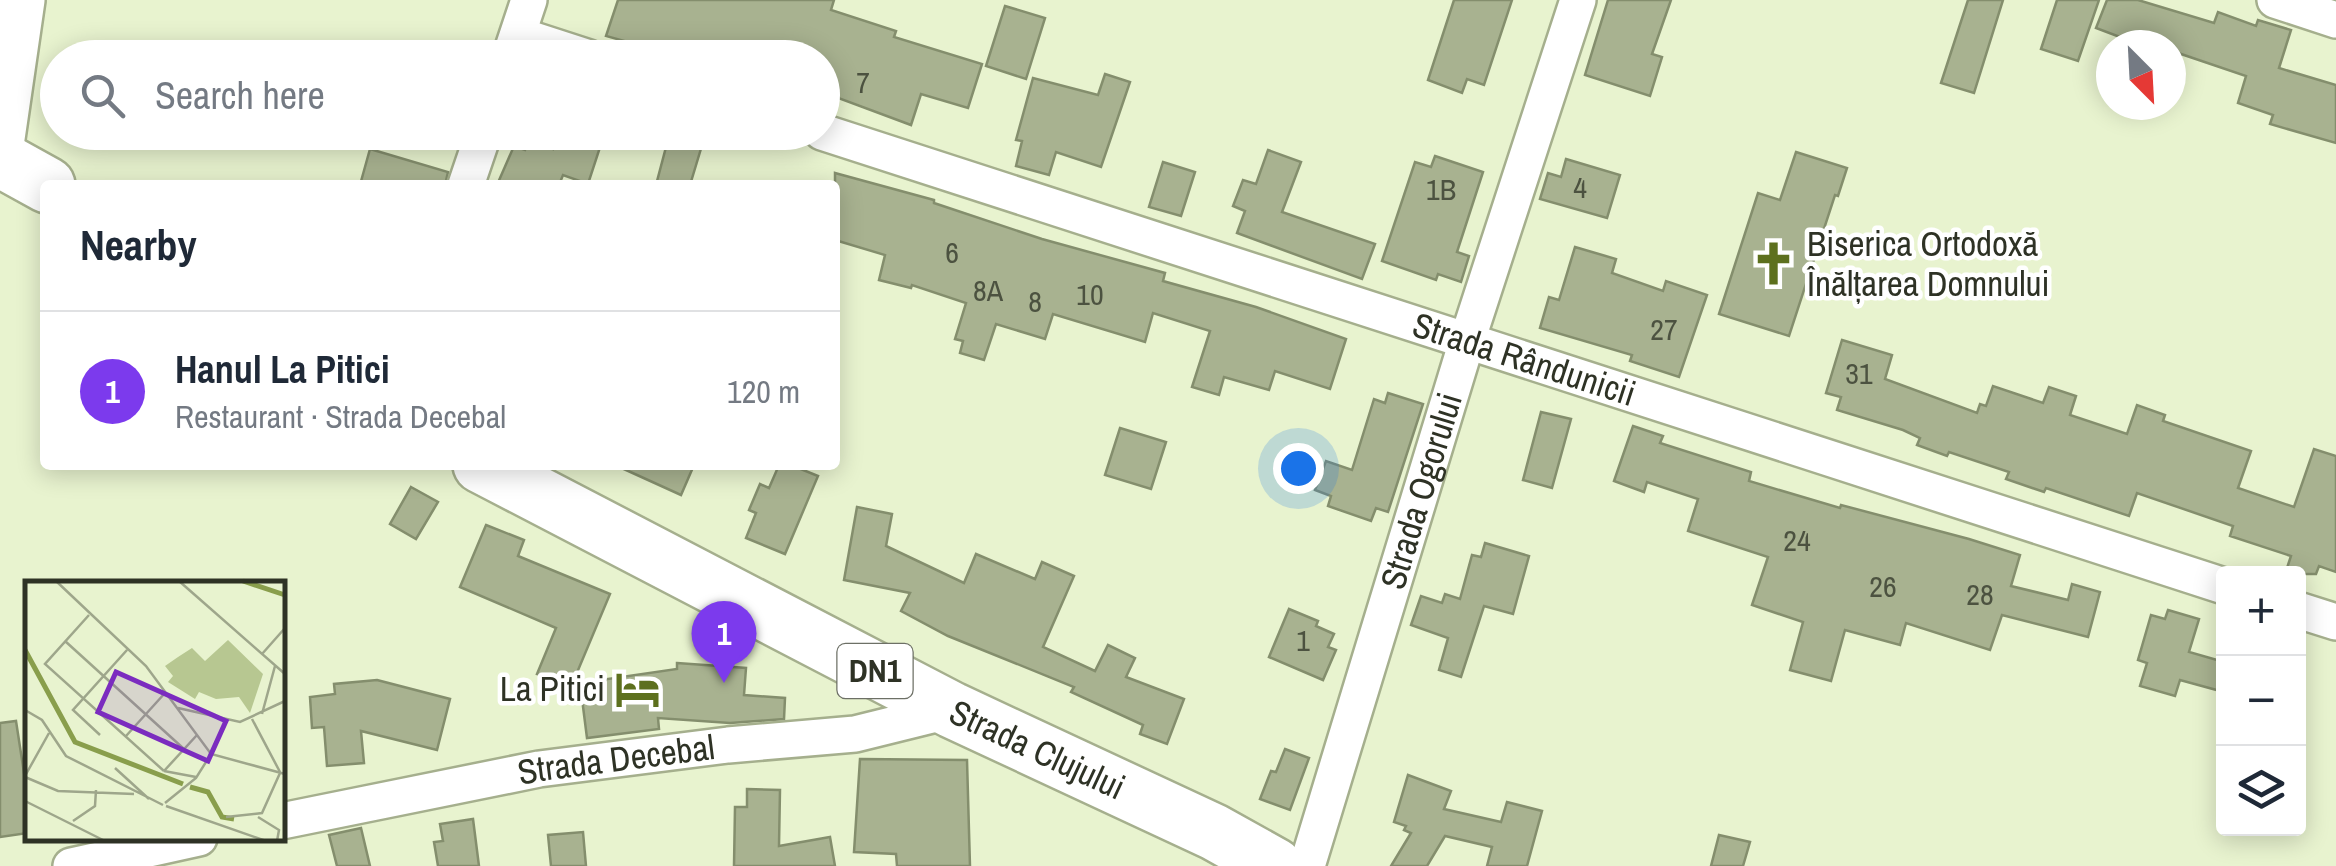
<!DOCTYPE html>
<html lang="en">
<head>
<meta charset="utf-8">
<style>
  :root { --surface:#fff; --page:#f6f6f7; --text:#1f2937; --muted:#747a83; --line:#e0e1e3; --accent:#7c3aed }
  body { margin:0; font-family:"Archivo Narrow",sans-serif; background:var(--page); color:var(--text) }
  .controls { position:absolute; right:30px; bottom:30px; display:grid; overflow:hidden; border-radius:10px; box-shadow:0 5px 25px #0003 }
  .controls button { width:90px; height:90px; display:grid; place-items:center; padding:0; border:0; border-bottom:2px solid var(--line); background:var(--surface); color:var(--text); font:50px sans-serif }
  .compass { position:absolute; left:2096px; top:30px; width:90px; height:90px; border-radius:50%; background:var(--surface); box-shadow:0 5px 25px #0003; rotate:156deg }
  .you { position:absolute; left:1298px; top:468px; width:35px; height:35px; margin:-25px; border:8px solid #fff; border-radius:50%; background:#1a73e8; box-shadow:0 0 0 15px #1a73e833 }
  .badge { display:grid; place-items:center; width:65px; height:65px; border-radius:50%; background:var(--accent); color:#fff; font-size:32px; font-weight:700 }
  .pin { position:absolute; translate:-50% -82px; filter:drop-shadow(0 2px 5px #0008) }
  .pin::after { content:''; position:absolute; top:52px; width:35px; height:30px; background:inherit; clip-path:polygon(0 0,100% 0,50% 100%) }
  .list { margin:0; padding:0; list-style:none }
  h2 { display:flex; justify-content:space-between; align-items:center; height:130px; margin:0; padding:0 40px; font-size:42px }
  h2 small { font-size:32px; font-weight:400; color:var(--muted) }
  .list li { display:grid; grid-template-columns:65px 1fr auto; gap:30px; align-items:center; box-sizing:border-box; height:160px; padding:0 40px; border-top:2px solid var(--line) }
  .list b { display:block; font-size:38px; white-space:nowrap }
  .list p { margin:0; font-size:32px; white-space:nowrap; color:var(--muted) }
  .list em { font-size:32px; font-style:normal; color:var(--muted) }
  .icon { flex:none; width:55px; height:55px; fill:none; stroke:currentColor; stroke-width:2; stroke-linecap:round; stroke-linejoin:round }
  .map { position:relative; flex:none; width:2336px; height:866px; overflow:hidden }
  .search { position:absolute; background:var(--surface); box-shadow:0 5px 25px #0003; left:40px; top:40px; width:800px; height:110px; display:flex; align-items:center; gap:25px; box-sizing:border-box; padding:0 35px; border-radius:55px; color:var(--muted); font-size:38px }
  .panel { position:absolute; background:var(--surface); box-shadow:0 5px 25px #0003; left:40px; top:180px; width:800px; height:290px; border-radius:10px }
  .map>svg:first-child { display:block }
</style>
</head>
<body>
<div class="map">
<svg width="2336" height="866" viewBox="0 0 2336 866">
  <rect width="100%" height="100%" fill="#e8f3cf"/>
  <g fill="#a8b290" stroke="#848e6d" stroke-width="2.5">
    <path d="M618 0H834L831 10 896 31 894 37 982 64 968 108 921 94 911 125 822 92V58H685L606 36Z"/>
    <path d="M1454 0H1512L1484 85 1467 79 1462 93 1428 80Z"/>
    <path d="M1608 0H1671L1652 54 1662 57 1650 96 1585 75Z"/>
    <path d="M1968 0H2003L1974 93 1941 83Z"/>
    <path d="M2057 0H2099L2078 61 2041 49Z"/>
    <path d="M2107 0H2138L2214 23 2218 12 2256 26 2258 20 2291 30 2279 68 2336 85V143L2270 124 2273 115 2238 103 2246 76 2181 54 2180 60 2171 57V45H2141L2096 28Z"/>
    <path d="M1005 6 1045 18 1026 79 986 66Z"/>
    <path d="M1105 74 1130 82 1101 167 1056 152 1049 175 1016 166 1022 141 1016 140 1033 78 1098 95Z"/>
    <path d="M557 132H605L588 184 563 175 559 185H497L514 146 525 150 530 139 553 149Z"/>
    <path d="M670 132H706L690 185H656Z"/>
    <path d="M370 149 448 172 445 185H360Z"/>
    <path d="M1268 150 1301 162 1282 212 1375 244 1362 279 1237 233 1245 211 1233 206 1243 180 1256 184Z"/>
    <path d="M1796 152 1847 168 1838 196 1835 195 1789 336 1719 314 1758 193 1780 200Z"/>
    <path d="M1435 156 1483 172 1457 252 1469 256 1461 282 1438 274 1436 280 1382 261 1415 162 1431 167Z"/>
    <path d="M1566 159 1620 175 1607 218 1540 199 1548 173 1561 177Z"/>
    <path d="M1163 162 1195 172 1181 216 1149 207Z"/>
    <path d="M835 173 934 200V203L1042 239 1165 273 1163 281 1256 307 1346 339 1330 389 1275 371 1269 390 1224 377 1219 395 1192 387 1210 331 1153 313 1145 342 1053 314 1045 339 996 324 984 360 960 353 963 341 955 339 966 303 912 285 911 288 879 280 885 255 835 240Z"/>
    <path d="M1575 247 1616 259 1612 273 1663 291 1666 281 1707 295 1679 377 1630 361 1632 355 1540 328 1549 297 1559 300Z"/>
    <path d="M1842 340 1892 355 1885 379 1977 413 1980 404 1986 406 1993 386 2043 403 2049 387 2076 396 2070 415 2127 434 2137 405 2165 415 2163 421 2251 451 2238 488 2294 507 2314 449 2336 456V572L2319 566 2316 574H2285L2291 556 2230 536 2233 526 2137 493 2129 516 2046 488 2044 492 2006 479 2009 472 1949 452 1947 456 1917 445 1920 438 1903 430 1837 410 1841 397 1826 393Z"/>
    <path d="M1388 393 1423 404 1388 512 1376 508 1371 521 1328 506 1331 496 1315 490 1326 461 1352 470 1374 399 1385 403Z"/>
    <path d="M1541 412 1571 419 1552 488 1523 480Z"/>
    <path d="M1633 426 1663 436 1660 443 1751 472 1749 481 1840 508 1841 505 1969 539 2020 555 2011 586 2068 600 2072 584 2100 592 2088 637 2002 615 1990 650 1906 623 1900 645 1845 630 1831 681 1790 670 1803 622 1752 605 1768 557 1688 531 1698 499 1647 482 1644 492 1614 481Z"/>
    <path d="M1120 428 1166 442 1151 489 1105 475Z"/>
    <path d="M615 465H694L681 495Z"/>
    <path d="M779 465H791L818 476 785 554 746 538 756 513 749 510 760 484 769 488Z"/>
    <path d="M411 487 438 502 416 539 390 524Z"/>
    <path d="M857 507 892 514 886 546 964 583 976 554 1035 579 1042 562 1074 576 1043 647 1095 671 1108 645 1135 658 1126 677 1184 699 1167 744 1140 734 1143 725 1071 692 1074 687 948 636 901 611 910 593 844 580Z"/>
    <path d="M486 525 524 540 518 556 610 594 571 687 537 674 556 628 460 587Z"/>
    <path d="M1485 543 1529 556 1513 614 1484 606 1461 677 1439 670 1448 638 1411 625 1421 596 1442 603 1445 594 1460 599 1472 555 1481 557Z"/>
    <path d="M1289 609 1318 621 1316 626 1334 634 1328 647 1336 650 1323 680 1269 657Z"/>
    <path d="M2168 610 2199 619 2189 652 2224 662V692L2180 680 2175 696 2140 686 2147 663 2138 660 2151 615 2165 619Z"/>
    <path d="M677 663 746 668 744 695 785 698 784 719 730 723 658 718 659 729 587 738 580 683 677 669Z"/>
    <path d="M377 680 450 699 437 750 361 731 364 763 327 766 324 727 312 728 310 697 335 694 334 684Z"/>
    <path d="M16 721 28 799V833L0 837V723Z"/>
    <path d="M1285 749 1309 758 1290 810 1260 799 1271 771 1276 772Z"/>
    <path d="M860 759 967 760 970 866H897L896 854 854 852Z"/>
    <path d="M1408 775 1451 791 1444 809 1501 822 1507 802 1542 811 1527 866H1487L1492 847 1445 836 1427 866H1391L1411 833 1404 830 1406 826 1394 822Z"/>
    <path d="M747 789 780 790 779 846 830 837 835 866H734L735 807H747Z"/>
    <path d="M473 819 479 866H438L434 842 443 841 440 824Z"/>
    <path d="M361 828 370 866H337L329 835Z"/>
    <path d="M583 832 586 866H551L548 835Z"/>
    <path d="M1719 835 1750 842 1743 866H1711Z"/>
  </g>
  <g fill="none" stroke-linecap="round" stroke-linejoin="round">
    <defs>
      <g id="minor">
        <path d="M2275 0 2336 20"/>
        <path d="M518 35 589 58"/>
        <path d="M510 57 529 0"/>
        <path id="s1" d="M822 132 2224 586"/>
        <path d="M466 185 484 132"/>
        <path d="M2298 610 2336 622"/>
        <path id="s2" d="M282 821 539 769 728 745 855 734 952 710"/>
        <path d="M71 866 199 838"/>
        <path id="s3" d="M1307 866 1467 341 1578 0"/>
      </g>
      <path id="tertiary" d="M0 152 22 0"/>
      <g id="primary">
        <path d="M0 159 47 185"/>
        <path id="s4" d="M481 465 952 710 1214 832 1275 866"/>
      </g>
    </defs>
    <use href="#minor" stroke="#a5af8d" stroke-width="40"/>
    <use href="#tertiary" stroke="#a5af8d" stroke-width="50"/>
    <use href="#primary" stroke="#a5af8d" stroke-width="60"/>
    <use href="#minor" stroke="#fff" stroke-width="35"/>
    <use href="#tertiary" stroke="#fff" stroke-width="45"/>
    <use href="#primary" stroke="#fff" stroke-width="55"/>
  </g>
  <defs>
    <symbol id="church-bare" viewBox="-9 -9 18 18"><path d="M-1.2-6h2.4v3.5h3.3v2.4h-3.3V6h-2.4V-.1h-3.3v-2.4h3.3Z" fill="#5d701e" stroke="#fff" stroke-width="2.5" paint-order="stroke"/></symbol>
    <symbol id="hotel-bare" viewBox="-9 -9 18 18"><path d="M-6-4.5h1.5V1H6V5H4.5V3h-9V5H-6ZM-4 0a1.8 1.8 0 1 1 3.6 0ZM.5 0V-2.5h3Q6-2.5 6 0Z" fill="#5d701e" stroke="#fff" stroke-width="2.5" paint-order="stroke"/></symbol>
  </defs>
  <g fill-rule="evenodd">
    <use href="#church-bare" x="1742" y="232" width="63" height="63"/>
    <use href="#hotel-bare" x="606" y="658" width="63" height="63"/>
  </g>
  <g text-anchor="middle" stroke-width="9" stroke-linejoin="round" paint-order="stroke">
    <g font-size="30" fill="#4c5240">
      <text x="863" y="93">7</text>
      <text x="1580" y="198">4</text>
      <text x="1441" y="200">1B</text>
      <text x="952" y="263">6</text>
      <text x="988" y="301">8A</text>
      <text x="1090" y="305">10</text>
      <text x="1035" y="312">8</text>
      <text x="1664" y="340">27</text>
      <text x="1859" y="384">31</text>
      <text x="1797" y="551">24</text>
      <text x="1883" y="597">26</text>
      <text x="1980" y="605">28</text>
      <text x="1303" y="651">1</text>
    </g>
    <rect fill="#fff" stroke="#6d7066" stroke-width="2.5" x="837.5" y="644" width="75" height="54" rx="8"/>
    <g font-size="32" font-weight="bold" fill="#2e3225">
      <text x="875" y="682">DN1</text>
    </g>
    <g font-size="35" fill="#2e3225" stroke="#fff" text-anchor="start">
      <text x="1807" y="256">Biserica Ortodoxă<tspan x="1807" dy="40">Înălțarea Domnului</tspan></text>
      <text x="605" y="701" text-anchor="end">La Pitici</text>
    </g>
    <g font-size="35" fill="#2e3225" stroke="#fff">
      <text dy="12" stroke="none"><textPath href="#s1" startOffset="738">Strada Rândunicii</textPath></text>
      <text dy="12" stroke="none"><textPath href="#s3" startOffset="392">Strada Ogorului</textPath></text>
      <text dy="12" stroke="none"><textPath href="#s4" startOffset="625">Strada Clujului</textPath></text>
      <text dy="12" stroke="none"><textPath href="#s2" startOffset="340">Strada Decebal</textPath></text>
    </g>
  </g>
  <g transform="translate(25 581)">
    <rect width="260" height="260" fill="#e8f3cf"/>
    <path d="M203 59 238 93 225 132 214 116 191 118 174 111 170 118 143 101 148 95 140 85 153 76 167 67 180 80Z" fill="#b7c791"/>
    <path fill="none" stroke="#899e4c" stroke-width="5" d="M218 0 260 14M0 69 50 161 158 203M165 206 183 211 197 236 209 238"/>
    <path fill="none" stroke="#9ea68b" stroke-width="2.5" d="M31 0 121 85 186 173 260 193M154 0 260 93M64 34 20 83 139 190M40 60 159 168M237 73 260 47M153 127 215 141 260 120M0 129 17 139 41 175 138 224M237 133 250 85M227 138 255 191M75 154 48 129 102 69M101 155 140 112M90 187 124 218M139 190 172 154M139 190 171 196M0 195 24 152M0 196 33 210 109 213M0 220 80 260M140 222 171 197 186 173M141 225 241 260M201 236 237 232 255 192M233 236 254 249 252 260M48 240 70 225 71 209"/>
    <path fill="#7b2cbf" fill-opacity="0.15" stroke="#7b2cbf" stroke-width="5" d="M91 91 201 140 183 180 73 131Z"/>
    <rect width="260" height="260" fill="none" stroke="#2e3225" stroke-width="5"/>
  </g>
</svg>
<div class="controls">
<button>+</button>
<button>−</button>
<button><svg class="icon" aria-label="layers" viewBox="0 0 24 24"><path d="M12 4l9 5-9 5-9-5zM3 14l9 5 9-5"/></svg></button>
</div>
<svg class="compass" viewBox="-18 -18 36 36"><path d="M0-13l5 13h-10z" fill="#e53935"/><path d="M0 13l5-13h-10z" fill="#747a83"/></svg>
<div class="you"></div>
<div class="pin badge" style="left:724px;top:683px">1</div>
<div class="search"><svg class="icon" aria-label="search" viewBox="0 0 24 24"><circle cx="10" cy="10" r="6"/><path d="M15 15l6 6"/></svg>Search here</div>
<section class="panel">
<h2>Nearby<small></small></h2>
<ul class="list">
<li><span class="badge">1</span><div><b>Hanul La Pitici</b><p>Restaurant · Strada Decebal</p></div><em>120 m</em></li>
</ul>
</section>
</div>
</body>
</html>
